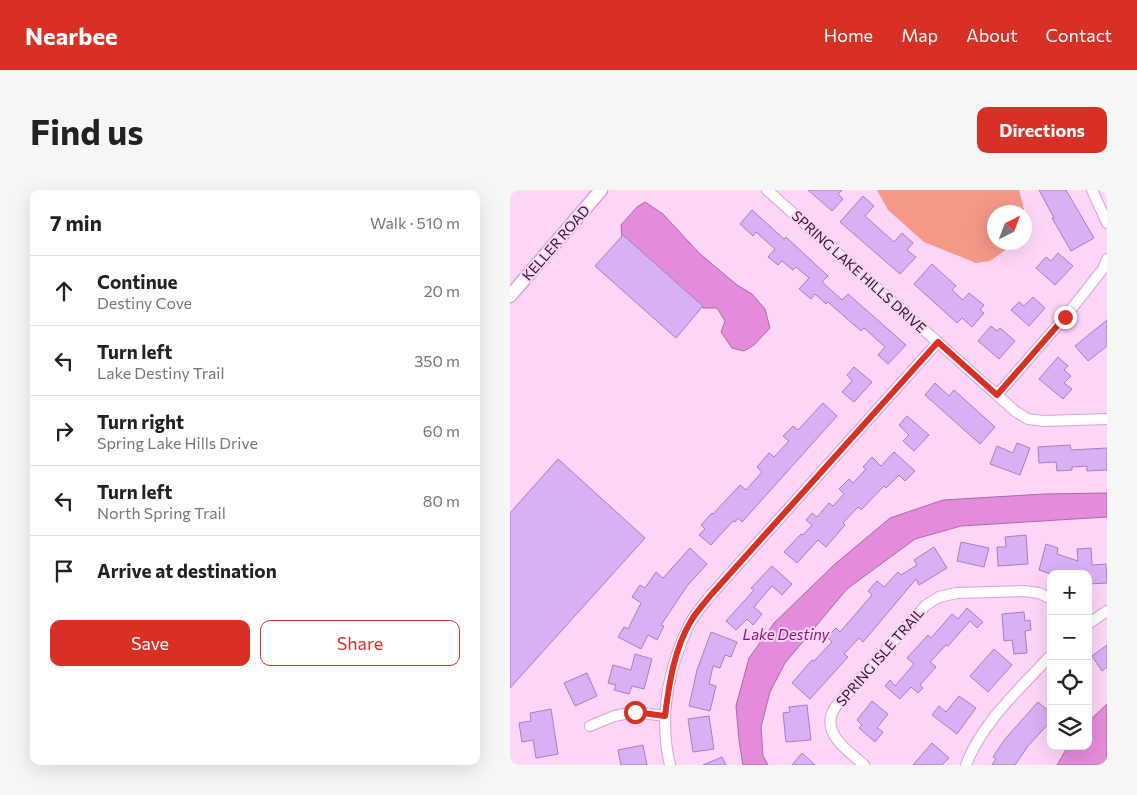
<!DOCTYPE html>
<html lang="en">
<head>
<meta charset="utf-8">
<style>
  :root { --surface:#fff; --page:#f6f6f6; --text:#222; --muted:#767676; --line:#e0e0e0; --accent:#d93025 }
  body { margin:0; font-family:Commissioner,sans-serif; background:var(--page); color:var(--text) }
  .controls { position:absolute; right:15px; bottom:15px; display:grid; overflow:hidden; border-radius:10px; box-shadow:0 5px 20px #0002 }
  .controls button { width:45px; height:45px; display:grid; place-items:center; padding:0; border:0; border-bottom:1px solid var(--line); background:var(--surface); color:var(--text); font:25px sans-serif }
  .compass { position:absolute; left:477px; top:15px; width:45px; height:45px; border-radius:50%; background:var(--surface); box-shadow:0 5px 20px #0002; rotate:42deg }
  .stop { position:absolute; width:15px; height:15px; margin:-11px; border:4px solid #d93025; border-radius:50%; background:#fff }
  .stop.end { background:#d93025; border-color:#fff; box-shadow:0 1px 5px #0008 }
  .list { margin:0; padding:0; list-style:none }
  h2 { display:flex; justify-content:space-between; align-items:center; height:65px; margin:0; padding:0 20px; font-size:21px }
  h2 small { font-size:16px; font-weight:400; color:var(--muted) }
  .list li { display:grid; grid-template-columns:32px 1fr auto; gap:15px; align-items:center; box-sizing:border-box; height:70px; padding:0 20px; border-top:1px solid var(--line) }
  .list b { display:block; font-size:19px; white-space:nowrap }
  .list p { margin:0; font-size:16px; white-space:nowrap; color:var(--muted) }
  .list em { font-size:16px; font-style:normal; color:var(--muted) }
  .actions { display:flex; gap:10px; padding:15px 20px }
  .actions a { flex:1; padding:11px 0; border:1px solid var(--accent); border-radius:10px; text-align:center; font-size:18px; color:var(--accent) }
  .actions .main { background:var(--accent); color:#fff }
  .icon { flex:none; width:28px; height:28px; fill:none; stroke:currentColor; stroke-width:2; stroke-linecap:round; stroke-linejoin:round }
  .map { position:relative; flex:none; width:597px; height:575px; overflow:hidden; border-radius:10px }
  header { display:flex; align-items:center; gap:30px; box-sizing:border-box; height:70px; padding:0 25px; background:var(--accent); color:#fff }
  header strong { font-size:24px }
  nav { display:flex; gap:28px; margin-inline-start:auto; font-size:18px }
  .intro { display:flex; align-items:center; justify-content:space-between; box-sizing:border-box; height:120px; padding:0 30px }
  h1 { margin:0; font-size:35px }
  .button { padding:12px 22px; border-radius:10px; background:var(--accent); color:#fff; font-size:18px; font-weight:700 }
  main { display:flex; gap:30px; padding:0 30px }
  aside { flex:1; background:var(--surface); border-radius:10px; box-shadow:0 5px 20px #0002 }
  .map>svg:first-child { display:block }
</style>
</head>
<body>
<header>
<strong>Nearbee</strong>
<nav><a>Home</a><a>Map</a><a>About</a><a>Contact</a></nav>
</header>
<div class="intro"><h1>Find us</h1><a class="button">Directions</a></div>
<main>
<aside>
<h2>7 min<small>Walk · 510 m</small></h2>
<ul class="list">
<li><svg class="icon" aria-label="ahead" viewBox="0 0 24 24"><path d="M12 20V5M6 11l6-6 6 6"/></svg><div><b>Continue</b><p>Destiny Cove</p></div><em>20 m</em></li>
<li><svg class="icon" aria-label="left" viewBox="0 0 24 24"><path d="M17 20v-9H6M10 6l-5 5 5 5"/></svg><div><b>Turn left</b><p>Lake Destiny Trail</p></div><em>350 m</em></li>
<li><svg class="icon" aria-label="right" viewBox="0 0 24 24"><path d="M7 20v-9h11M14 6l5 5-5 5"/></svg><div><b>Turn right</b><p>Spring Lake Hills Drive</p></div><em>60 m</em></li>
<li><svg class="icon" aria-label="left" viewBox="0 0 24 24"><path d="M17 20v-9H6M10 6l-5 5 5 5"/></svg><div><b>Turn left</b><p>North Spring Trail</p></div><em>80 m</em></li>
<li><svg class="icon" aria-label="arrive" viewBox="0 0 24 24"><path d="M6 21V4h12l-3 4 3 4H6"/></svg><div><b>Arrive at destination</b></div></li>
</ul>
<div class="actions"><a class="main">Save</a><a>Share</a></div>
</aside>
<div class="map">
<svg width="597" height="575" viewBox="0 0 597 575">
  <rect width="100%" height="100%" fill="#fdd5f7"/>
  <path fill="#f69887" d="M367 0H509L514 19 513 22H484V52L504 54 480 71 466 73 414 52 378 20Z"/>
  <g fill="#e58bdb" stroke="#ae68a6">
    <path d="M135 12 153 24 189 63 227 95 242 104 255 119 260 138 244 155 234 161 222 158 211 142 215 131 207 118H193L112 48 111 35 127 17Z"/>
    <path d="M597 303V327L451 336 405 349 337 399 275 473 260 502 251 537 253 566 258 575H233L229 550 226 516 239 468 264 433 325 374 380 328 433 310 534 304Z"/>
    <path d="M597 514V575H547L558 556H578V532Z"/>
  </g>
  <g fill="#d8b0f4" stroke="#a67fc0">
    <path d="M298 0H332L328 4 333 9 322 21Z"/>
    <path d="M529 0H556L584 48 561 61 542 28H544Z"/>
    <path d="M353 6 364 16 355 26 384 52 392 43 403 53 397 60 406 67 390 84 330 32Z"/>
    <path d="M242 20 274 49 276 47 318 86 312 92 332 110 338 104 396 155 378 174 368 165 375 157 354 138 351 141 318 112 316 114 305 104 301 109 289 99 299 88 286 77 283 80 272 71 268 75 258 67 265 59 246 42 243 46 230 34Z"/>
    <path d="M113 45 193 116 166 148 85 76Z"/>
    <path d="M548 63 563 76 545 95 526 78 536 67 541 71Z"/>
    <path d="M422 74 446 96 442 100 453 110 459 103 474 115 470 120 474 123 462 137 452 128 447 133 404 94Z"/>
    <path d="M523 107 535 118 519 136 501 120 509 112 514 116Z"/>
    <path d="M597 130V156L578 171 565 156Z"/>
    <path d="M481 136 487 141 490 138 505 151 489 169 468 151Z"/>
    <path d="M548 167 558 176 554 180 561 186 554 193 562 199 553 209 529 189Z"/>
    <path d="M344 177 362 192 344 212 332 202 342 191 337 185Z"/>
    <path d="M425 193 439 206 444 200 485 237 470 254 415 205Z"/>
    <path d="M313 213 327 226 232 332 228 328 225 332 223 331 201 355 189 345 195 339 191 335 202 323 203 324 230 295 236 300 252 282 247 277 259 263 264 267 279 251 273 246 283 236 288 240Z"/>
    <path d="M397 226 419 245 404 261 393 251 399 245 389 235Z"/>
    <path d="M507 253 520 258 510 285 480 274 487 256 503 263Z"/>
    <path d="M560 255 561 260 597 258V280L577 281V276L562 277V280L547 281 546 272 529 273 528 257Z"/>
    <path d="M384 262 405 281 395 291 389 285 376 298 374 296 351 320 348 317 333 333 335 335 316 357 308 350 287 373 274 362 291 344 293 345 302 335 296 330 302 323 307 327 319 313 323 316 334 304 329 299 339 289 343 293 356 279 353 277 362 267 371 276Z"/>
    <path d="M48 269 135 348 0 498V323Z"/>
    <path d="M516 345 518 374 488 376 487 357H496L495 347Z"/>
    <path d="M451 352 479 358 474 377 447 371Z"/>
    <path d="M536 354 548 358 547 364 568 371 567 359 581 358 582 375 596 374 597 393 578 394V384H541L529 380Z"/>
    <path d="M424 357 437 378 409 395 406 389 353 452 349 448 334 464 338 467 300 509 282 493 302 470 304 471 322 452 317 447 326 438 330 442 362 405 358 401 367 391 374 397 388 382 391 385 407 375 404 370Z"/>
    <path d="M180 358 197 374 177 396 151 435 154 436 147 450 138 445 131 459 108 447 114 437 118 439 131 413 122 407 130 395 135 398 146 382 153 388Z"/>
    <path d="M262 376 282 394 272 405 262 396 244 417 252 424 243 435 237 429 226 440 216 431 244 400 241 398Z"/>
    <path d="M457 418 473 432 467 438 460 431 438 456 436 455 420 472 426 477 410 495 413 498 408 503 401 497 390 509 375 496 380 490 385 496 404 474 397 468 418 445 421 448 442 424 448 429Z"/>
    <path d="M514 422 515 431 520 430 521 440 515 441 517 463 504 464 502 450 494 451 492 424Z"/>
    <path d="M201 442 227 452 221 467 215 465 210 478 203 476 199 494 206 496 200 521 179 516 187 480Z"/>
    <path d="M597 455V477L592 481 582 466Z"/>
    <path d="M484 459 502 475 478 502 460 486Z"/>
    <path d="M125 464 142 469 134 499 122 496 119 504 104 500 106 495 98 493 103 475 121 480Z"/>
    <path d="M77 483 87 506 65 516 54 493Z"/>
    <path d="M449 506 466 518 447 544 422 525 429 516 436 522Z"/>
    <path d="M362 511 378 524 367 538 373 542 365 552 349 538 352 535 347 530Z"/>
    <path d="M528 512 541 523V531L518 556 505 575H482L486 569 483 567 495 549Z"/>
    <path d="M297 515 301 550 276 552 273 523 280 522 279 517Z"/>
    <path d="M41 519 48 564 26 568 23 550 12 552 9 533 21 531 20 523Z"/>
    <path d="M199 526 204 559 183 562 178 529Z"/>
    <path d="M422 553 439 568 432 575H403Z"/>
    <path d="M133 555 137 575H111L108 560Z"/>
    <path d="M292 563 305 575H282Z"/>
    <path d="M212 567 216 575H193Z"/>
  </g>
  <g fill="none" stroke-linecap="round" stroke-linejoin="round">
    <defs>
      <g id="minor">
        <path d="M257 0 505 221 518 229 533 231 597 229"/>
        <path d="M582 0 597 33"/>
        <path d="M487 205 555 127 593 79 597 69"/>
        <path d="M578 434 597 421"/>
        <path d="M80 536 104 526 125 522 155 526"/>
        <path d="M160 575C150 534 156 490 172 451 175 444 178 436 182 430 187 422 194 414 200 406L428 152"/>
        <path d="M354 575C341 563 316 547 321 527 321 523 325 519 326 516L416 415 429 407 447 403 514 401 529 403 541 409"/>
        <path d="M456 575C472 532 510 499 541 465"/>
      </g>
      <path id="tertiary" d="M0 106 91 0"/>
    </defs>
    <use href="#minor" stroke="#de9fd5" stroke-width="12"/>
    <use href="#tertiary" stroke="#de9fd5" stroke-width="15"/>
    <use href="#minor" stroke="#fff" stroke-width="10"/>
    <use href="#tertiary" stroke="#fff" stroke-width="12"/>
  </g>
  <g fill="none" stroke-linecap="round" stroke-linejoin="round">
    <path stroke="#d93025" stroke-width="6" d="M125 522 155 526C159 494 164 459 181 431 186 422 194 414 200 406L428 152 487 205 555 127"/>
  </g>
  <g text-anchor="middle" stroke-width="4" stroke-linejoin="round" paint-order="stroke">
    <g font-size="14" fill="#2e162b" stroke="#fdd5f7">
      <text transform="translate(46 53) rotate(-49)" y="5">KELLER ROAD</text>
      <text transform="translate(349 82) rotate(42)" y="5">SPRING LAKE HILLS DRIVE</text>
      <text transform="translate(370 467) rotate(-49)" y="5">SPRING ISLE TRAIL</text>
    </g>
    <g font-size="15" font-style="italic" fill="#851a7e" stroke="#fdd5f7">
      <text x="276" y="450">Lake Destiny</text>
    </g>
  </g>
</svg>
<div class="controls">
<button>+</button>
<button>−</button>
<button><svg class="icon" aria-label="locate" viewBox="0 0 24 24"><circle cx="12" cy="12" r="6"/><path d="M12 2v4M12 18v4M2 12h4M18 12h4"/></svg></button>
<button><svg class="icon" aria-label="layers" viewBox="0 0 24 24"><path d="M12 4l9 5-9 5-9-5zM3 14l9 5 9-5"/></svg></button>
</div>
<svg class="compass" viewBox="-18 -18 36 36"><path d="M0-13l5 13h-10z" fill="#e53935"/><path d="M0 13l5-13h-10z" fill="#767676"/></svg>
<div class="stop" style="left:125px;top:522px"></div>
<div class="stop end" style="left:555px;top:127px"></div>
</div>
</main>
</body>
</html>
